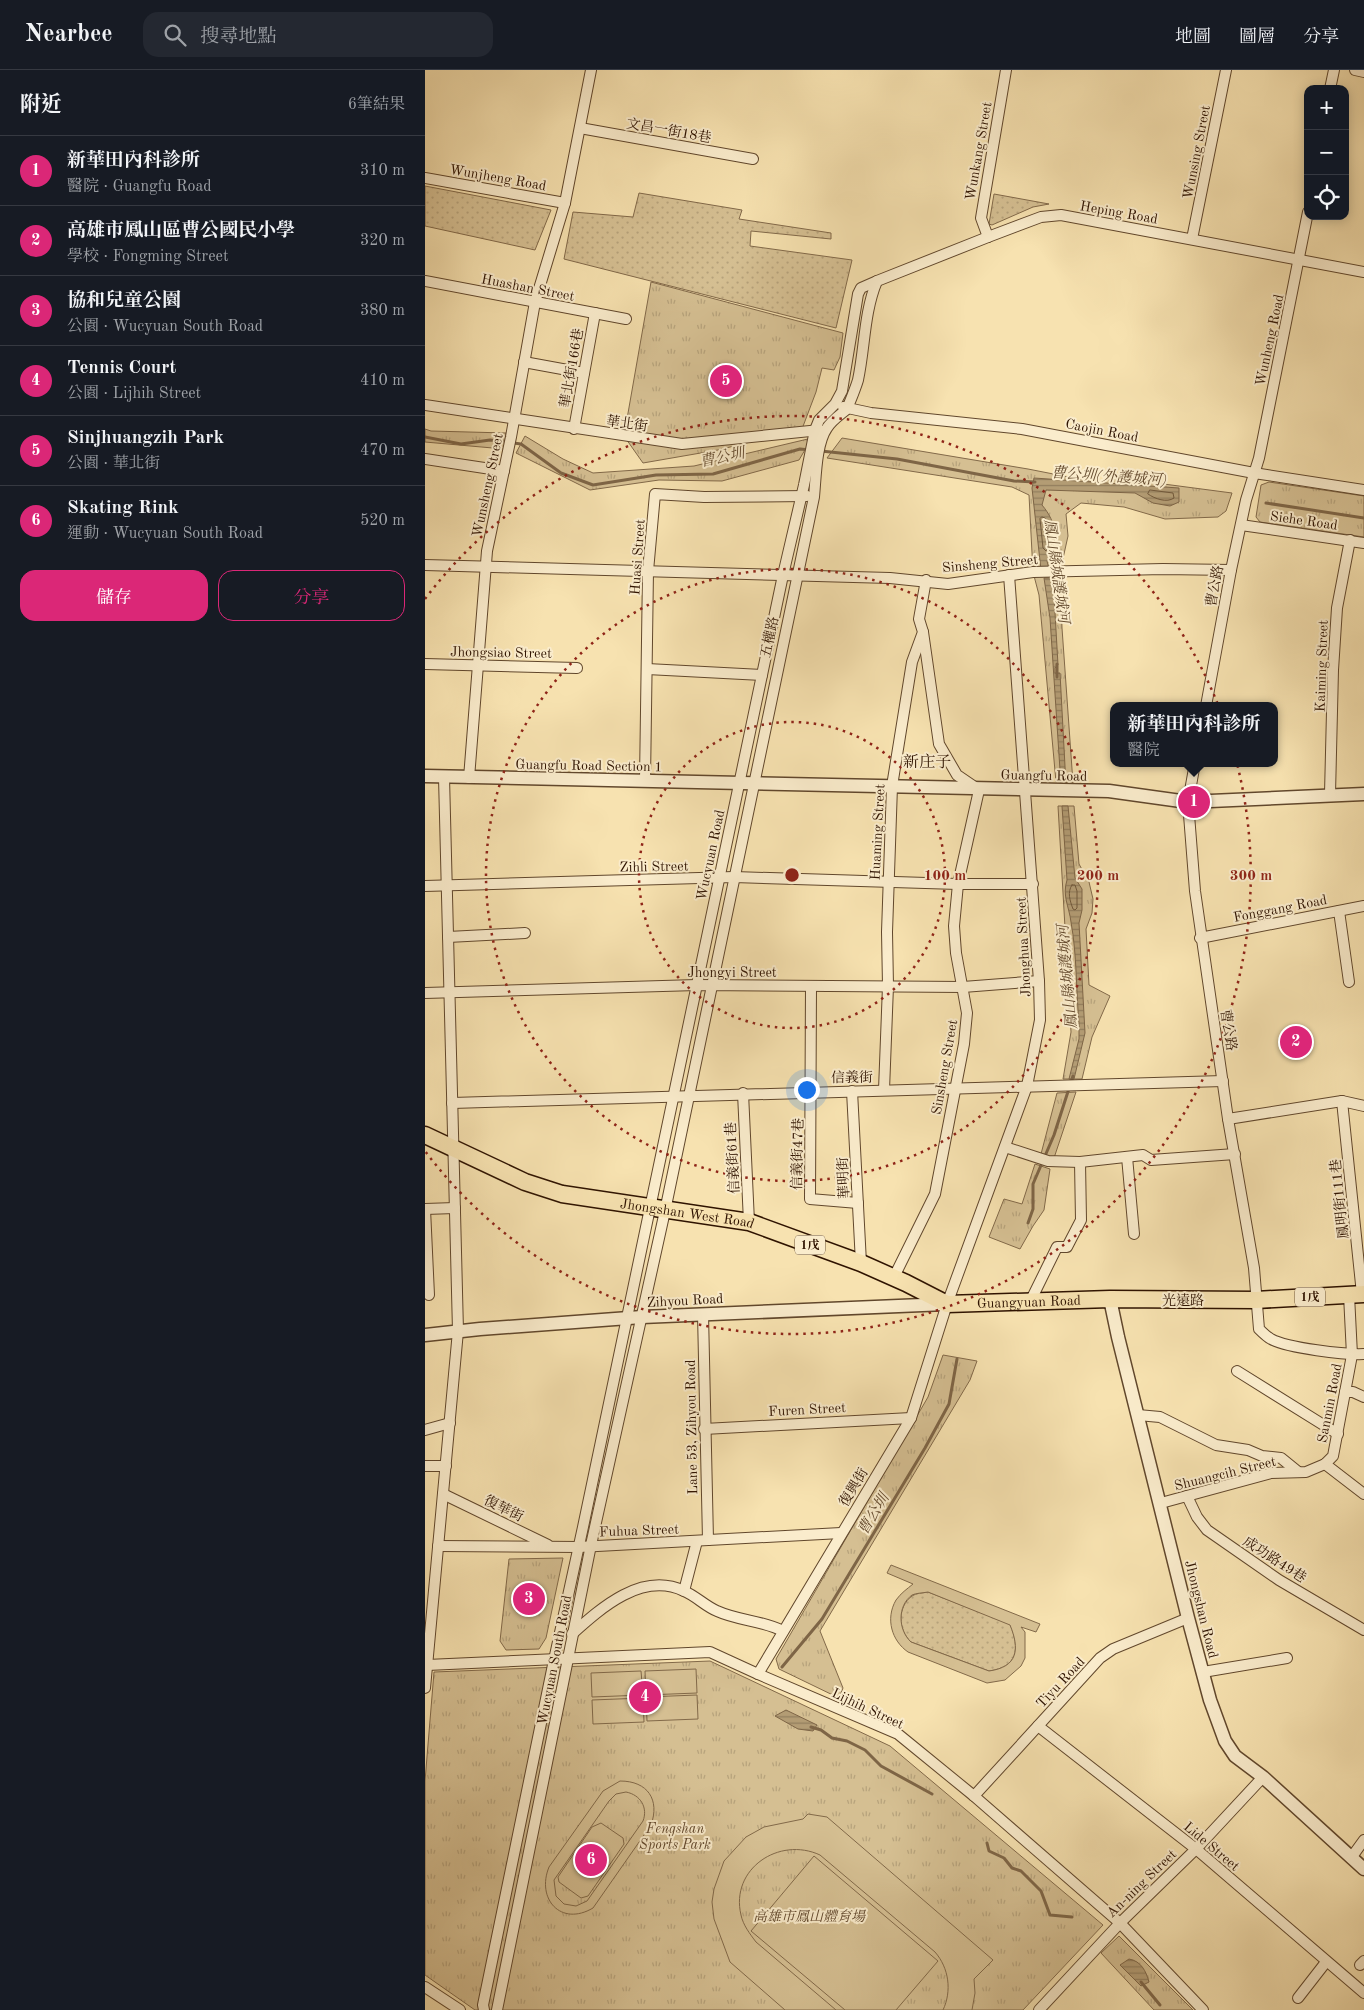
<!DOCTYPE html>
<html lang="zh-TW">
<head>
<meta charset="utf-8">
<style>
  :root { --surface:#171b24; --page:#242831; --text:#f1f3f6; --muted:#9ea1a6; --line:#363941; --accent:#db2777 }
  body { margin:0; font-family:"Old Standard TT","Noto Serif TC",serif; background:var(--page); color:var(--text) }
  .controls { position:absolute; right:15px; top:15px; display:grid; overflow:hidden; border-radius:10px; box-shadow:0 2px 12px #0003 }
  .controls button { width:45px; height:45px; display:grid; place-items:center; padding:0; border:0; border-bottom:1px solid var(--line); background:var(--surface); color:var(--text); font:25px sans-serif }
  .you { position:absolute; left:381px; top:1019px; width:18px; height:18px; margin:-12px; border:4px solid #fff; border-radius:50%; background:#1a73e8; box-shadow:0 0 0 8px #1a73e833 }
  .badge { display:grid; place-items:center; width:32px; height:32px; border-radius:50%; background:var(--accent); color:#fff; font-size:16px; font-weight:700 }
  .pin { position:absolute; translate:-50% -50%; border:2px solid #fff; box-shadow:0 1px 5px #0006 }
  .popup { position:absolute; left:685px; top:632px; width:168px; height:65px; box-sizing:border-box; display:grid; place-content:center; border-radius:10px; background:var(--surface); filter:drop-shadow(0 1px 4px #0005); font-size:16px; white-space:nowrap; color:var(--muted) }
  .popup b { font-size:19px; color:var(--text) }
  .popup::after { content:''; position:absolute; left:50%; top:100%; margin-left:-10px; border:10px solid transparent; border-top-color:var(--surface) }
  .list { margin:0; padding:0; list-style:none }
  h2 { display:flex; justify-content:space-between; align-items:center; height:65px; margin:0; padding:0 20px; font-size:21px }
  h2 small { font-size:16px; font-weight:400; color:var(--muted) }
  .list li { display:grid; grid-template-columns:32px 1fr auto; gap:15px; align-items:center; box-sizing:border-box; height:70px; padding:0 20px; border-top:1px solid var(--line) }
  .list b { display:block; font-size:19px; white-space:nowrap }
  .list p { margin:0; font-size:16px; white-space:nowrap; color:var(--muted) }
  .list em { font-size:16px; font-style:normal; color:var(--muted) }
  .actions { display:flex; gap:10px; padding:15px 20px }
  .actions a { flex:1; padding:11px 0; border:1px solid var(--accent); border-radius:15px; text-align:center; font-size:18px; color:var(--accent) }
  .actions .main { background:var(--accent); color:#fff }
  .icon { flex:none; width:28px; height:28px; fill:none; stroke:currentColor; stroke-width:2; stroke-linecap:round; stroke-linejoin:round }
  .map { position:relative; flex:none; width:939px; height:1940px; overflow:hidden }
  header { display:flex; align-items:center; gap:30px; box-sizing:border-box; height:70px; padding:0 25px; background:var(--surface); border-bottom:1px solid var(--line) }
  header strong { font-size:24px }
  nav { display:flex; gap:28px; margin-inline-start:auto; font-size:18px }
  .search { width:350px; height:45px; background:var(--page); display:flex; align-items:center; gap:12px; box-sizing:border-box; padding:0 18px; border-radius:15px; color:var(--muted); font-size:19px }
  main { display:flex }
  aside { flex:1; background:var(--surface) }
  .map>svg:first-child { display:block }
</style>
</head>
<body>
<header>
<strong>Nearbee</strong>
<div class="search"><svg class="icon" aria-label="search" viewBox="0 0 24 24"><circle cx="10" cy="10" r="6"/><path d="M15 15l6 6"/></svg>搜尋地點</div>
<nav><a>地圖</a><a>圖層</a><a>分享</a></nav>
</header>
<main>
<aside>
<h2>附近<small>6筆結果</small></h2>
<ul class="list">
<li><span class="badge">1</span><div><b>新華田內科診所</b><p>醫院 · Guangfu Road</p></div><em>310 m</em></li>
<li><span class="badge">2</span><div><b>高雄市鳳山區曹公國民小學</b><p>學校 · Fongming Street</p></div><em>320 m</em></li>
<li><span class="badge">3</span><div><b>協和兒童公園</b><p>公園 · Wucyuan South Road</p></div><em>380 m</em></li>
<li><span class="badge">4</span><div><b>Tennis Court</b><p>公園 · Lijhih Street</p></div><em>410 m</em></li>
<li><span class="badge">5</span><div><b>Sinjhuangzih Park</b><p>公園 · 華北街</p></div><em>470 m</em></li>
<li><span class="badge">6</span><div><b>Skating Rink</b><p>運動 · Wucyuan South Road</p></div><em>520 m</em></li>
</ul>
<div class="actions"><a class="main">儲存</a><a>分享</a></div>
</aside>
<div class="map">
<svg width="939" height="1940" viewBox="0 0 939 1940">
  <defs>
    <pattern id="grass-dots" width="8" height="8" patternUnits="userSpaceOnUse" patternTransform="scale(1.25)"><rect width="8" height="8" fill="#d5bf92"/><path d="M2 2h.1M6 6h.1" fill="none" stroke="#b7a37c" stroke-width="1.8" stroke-linecap="round"/></pattern>
    <pattern id="park-tufts" width="24" height="20" patternUnits="userSpaceOnUse" patternTransform="scale(1.25)"><rect width="24" height="20" fill="#d5bf92"/><path d="M3 7l-1-3M5 7V3M7 7l1-3M15 17l-1-3M17 17v-4M19 17l1-3" fill="none" stroke="#b7a37c"/></pattern>
    <pattern id="water-rules" width="6" height="5" patternUnits="userSpaceOnUse" patternTransform="scale(1.25)"><rect width="6" height="5" fill="#b39c74"/><path d="M0 2.5h6" fill="none" stroke="#927e5d"/></pattern>
  </defs>
  <rect width="100%" height="100%" fill="#f7e2b0"/>
  <filter id="stains"><feTurbulence type="fractalNoise" baseFrequency=".004" numOctaves="4"/><feColorMatrix values="0 0 0 0 .2 0 0 0 0 .09 0 0 0 0 .02 0 0 0 .5 -.17"/></filter>
  <radialGradient id="worn" r=".72"><stop offset=".6" stop-color="#630" stop-opacity="0"/><stop offset="1" stop-color="#630" stop-opacity=".3"/></radialGradient>
  <g fill="url(#grass-dots)" stroke="#826949">
    <path d="M0 116 126 140 110 180 0 156Z"/>
    <path d="M214 123 317 140 314 149 406 163V169L326 161 325 176 427 190 411 258 139 189 148 142 208 147Z"/>
    <path d="M569 124 624 134 608 137 567 155 564 154Z"/>
    <path d="M503 1522 585 1554C595 1579 593 1597 564 1601L486 1572C473 1560 472 1537 487 1526 491 1523 498 1523 503 1522Z"/>
  </g>
  <g fill="url(#park-tufts)" stroke="#826949">
    <path d="M226 212 418 263 415 287 409 300 397 298 391 322 377 359 293 380 218 393 199 366Z"/>
    <path d="M0 359 6 361 81 363 79 379 0 372Z"/>
    <path d="M100 366 138 389 168 403 269 396 387 368 374 390 297 411 234 410 165 420 91 383Z"/>
    <path d="M417 368 603 399 669 412 693 408 807 423 801 441 793 447 740 449 699 437 656 433 641 444 643 466 635 502 637 558 648 713 631 712 614 525 608 502 604 425 587 417 402 388Z"/>
    <path d="M844 412 939 426V467L835 452 831 447 836 415Z"/>
    <path d="M633 736H649L654 794 664 812 668 829 667 843 661 859 664 915 685 926 667 967 657 1009H638L646 962Z"/>
    <path d="M651 1022 629 1088 616 1084 632 1023Z"/>
    <path d="M610 1094 625 1099 619 1140 608 1156 595 1179 564 1167 579 1129 597 1134Z"/>
    <path d="M518 1285 552 1291 545 1310 395 1561 418 1618 414 1628 354 1599 351 1589 503 1327Z"/>
    <path d="M138 1488 121 1568 114 1579 81 1580 75 1571 84 1489Z"/>
    <path d="M285 1591 465 1676 678 1855 598 1940H50L0 1905V1711L9 1602Z"/>
    <path d="M694 1866 768 1940H729L676 1883Z"/>
  </g>
  <g fill="#d5bf92" stroke="#826949" fill-rule="evenodd">
    <path d="M466 1495 615 1554 611 1562 596 1557 600 1562V1588L596 1596 580 1610 562 1613 483 1582C467 1571 460 1549 471 1530 476 1523 482 1519 488 1514L462 1503ZM503 1522 585 1555C595 1579 593 1597 564 1601L486 1572C473 1560 472 1536 487 1525 491 1523 498 1523 503 1522Z"/>
    <path d="M271 1599 272 1623 221 1625 220 1601Z"/>
    <path d="M216 1601 218 1625 167 1627 166 1603Z"/>
    <path d="M272 1625 273 1649 222 1651 221 1627Z"/>
    <path d="M218 1628 219 1652 168 1654 167 1630Z"/>
    <path d="M195 1711C223 1711 235 1730 226 1755L168 1838C136 1857 111 1829 124 1797L178 1721ZM201 1722C216 1725 223 1738 218 1751L162 1831 151 1836 139 1834 131 1826 129 1810 184 1731 191 1724Z"/>
    <path d="M383 1744 402 1747 568 1890 549 1909 550 1923 547 1940H518C527 1921 524 1898 510 1882L395 1785C354 1766 305 1799 316 1845 318 1855 325 1864 331 1872L411 1940H360L305 1892 289 1849 287 1832 289 1819 299 1791 321 1767 339 1757 378 1749Z"/>
    <path d="M176 1753 198 1768 199 1774 163 1826 156 1828 134 1812 133 1807 167 1757Z"/>
    <path d="M389 1786 513 1891 471 1940H420L326 1861Z"/>
  </g>
  <g fill="url(#water-rules)" stroke="#7e6546">
    <path d="M609 408 754 418V432L745 436 728 433 710 423 621 420 617 435C632 453 634 470 622 491L624 499 616 500 607 418Z"/>
    <path d="M619 508H628L633 595 630 598V603H635L641 715H636L625 548Z"/>
    <path d="M637 736H643L650 808 657 819V840L654 853 660 963 649 1009H644L654 969V953C651 920 652 885 646 852 644 836 637 826 642 810Z"/>
    <path d="M361 1640 392 1655 388 1661 373 1659 350 1646Z"/>
    <path d="M704 1889C716 1891 721 1901 724 1912L716 1916 695 1895Z"/>
  </g>
  <g fill="none" stroke-linecap="round" stroke-linejoin="round">
    <g stroke="#71583a" stroke-width="1">
      <path d="M725 420 748 423 749 428C742 433 730 429 723 424Z"/>
      <path d="M617 447 620 448C624 456 628 473 621 481L618 478 615 449Z"/>
      <path d="M647 815H650L652 821V838L650 840 648 839C645 831 642 822 647 815Z"/>
    </g>
    <g stroke="#7e6546" stroke-width="3">
      <path d="M0 367 36 374 65 370 96 374 136 403 168 415 231 405 288 404 375 379 385 380"/>
      <path d="M396 381 472 389 589 411 610 412"/>
      <path d="M841 433 939 448"/>
      <path d="M632 594V607"/>
      <path d="M603 1153 608 1139V1114L629 1065 648 1006"/>
      <path d="M357 1597 397 1549 500 1378 524 1334 532 1289"/>
      <path d="M386 1657 396 1660 407 1668 422 1671 440 1680 456 1696 507 1724"/>
      <path d="M562 1773 564 1781 579 1788 587 1798 596 1801 616 1821 625 1845 647 1847"/>
      <path d="M716 1912 735 1935"/>
    </g>
    <defs>
      <g id="minor">
        <path d="M930 0 939 2"/>
        <path d="M905 19 909 0"/>
        <path d="M155 58 328 89"/>
        <path d="M0 108 140 133"/>
        <path d="M563 167 556 148 581 0"/>
        <path d="M767 169 801 0"/>
        <path d="M0 211 201 249"/>
        <path d="M99 292 159 303"/>
        <path d="M0 335 257 374 395 360"/>
        <path d="M418 337 446 343 597 359 829 403 939 420"/>
        <path d="M422 339C426 329 430 320 433 310 440 277 439 242 452 211"/>
        <path d="M149 359 170 243"/>
        <path d="M0 389 79 401"/>
        <path d="M816 455 939 473"/>
        <path d="M0 495 465 508 523 514 608 502 738 499 806 500"/>
        <path d="M0 594 152 598"/>
        <path d="M222 599 337 605"/>
        <path d="M781 636 806 500 821 430 834 388 883 142"/>
        <path d="M770 693 763 732 770 821 803 1049 829 1198 834 1259C838 1263 842 1267 846 1269 862 1278 921 1285 939 1284"/>
        <path d="M44 708 62 481 86 367 110 232 140 133 166 0"/>
        <path d="M220 711 223 501 230 424 279 427 382 426"/>
        <path d="M905 724 908 600 912 538 925 470"/>
        <path d="M0 816 309 807 533 814H608"/>
        <path d="M914 841 924 912"/>
        <path d="M23 867 100 863"/>
        <path d="M775 868 939 836"/>
        <path d="M386 917 385 1129 433 1133"/>
        <path d="M0 923 272 915 538 917 614 911"/>
        <path d="M459 1020 463 916 462 862 467 716 487 592 498 562 494 549 501 510"/>
        <path d="M427 1021 436 1193"/>
        <path d="M318 1023 324 1152"/>
        <path d="M917 1031 937 1224"/>
        <path d="M27 1033C284 1025 541 1018 798 1011"/>
        <path d="M803 1049 917 1031 939 1036"/>
        <path d="M580 1077 623 1091 655 1092 718 1085 726 1090 810 1084"/>
        <path d="M702 1087 709 1164"/>
        <path d="M0 1139 4 1225"/>
        <path d="M0 1139 30 1138"/>
        <path d="M469 1207 510 1124 539 974 542 943 531 883 529 856 533 814 554 720 532 705 514 674 498 562"/>
        <path d="M605 1232 632 1177H642L656 1150 655 1092"/>
        <path d="M278 1244 283 1470"/>
        <path d="M812 1301 913 1364"/>
        <path d="M920 1322H928L939 1327"/>
        <path d="M713 1345 735 1347 791 1375 823 1380 837 1386 856 1388 872 1401"/>
        <path d="M279 1359 486 1348"/>
        <path d="M0 1360 25 1353"/>
        <path d="M900 1394 939 1424"/>
        <path d="M0 1396H21"/>
        <path d="M18 1424 123 1475"/>
        <path d="M762 1426 772 1447 782 1460 854 1510 939 1560"/>
        <path d="M736 1433 846 1403 881 1402 900 1394 908 1386 927 1285 924 1225"/>
        <path d="M13 1476 154 1477 416 1463"/>
        <path d="M259 1521 272 1471"/>
        <path d="M147 1564C176 1538 217 1501 259 1521 271 1526 280 1536 292 1541 314 1551 336 1550 358 1561"/>
        <path d="M2 1595 285 1582 333 1604 473 1664 549 1726 695 1853 778 1940"/>
        <path d="M778 1602 862 1588"/>
        <path d="M333 1604 486 1348 522 1234 602 1016 615 950 614 911 584 505"/>
        <path d="M0 1618 33 1261 19 707"/>
        <path d="M613 1656 771 1779 939 1923"/>
        <path d="M549 1726 675 1588 688 1579 763 1548"/>
        <path d="M926 1788 939 1770"/>
        <path d="M935 1895 939 1891"/>
        <path d="M0 1917 35 1940"/>
        <path d="M873 1928 901 1892"/>
        <path d="M59 1940 58 1935 129 1590 158 1457 358 505 379 415 390 360 394 350 410 334 417 321 433 224 436 218 452 211 563 167 616 147 636 145 939 202"/>
        <path d="M72 1940 166 1475 240 1141 389 427C391 407 391 374 402 358 407 350 415 345 422 339"/>
        <path d="M614 1940 695 1853 771 1779 838 1707"/>
      </g>
      <g id="tertiary">
        <path d="M0 706 684 721 763 732 939 724"/>
        <path d="M685 1229 693 1267 763 1548 785 1630 800 1671 810 1686 838 1707 939 1799"/>
        <path d="M0 1265 55 1259 217 1247 521 1234"/>
      </g>
      <g id="primary">
        <path id="s1" d="M0 1065 100 1112 137 1124 324 1152 436 1193 481 1213 522 1234 685 1229 831 1230 939 1224"/>
      </g>
    </defs>
    <use href="#minor" stroke="#61472c" stroke-width="12"/>
    <use href="#tertiary" stroke="#61472c" stroke-width="15"/>
    <use href="#primary" stroke="#2f1300" stroke-width="19"/>
    <use href="#minor" stroke="#faeccc" stroke-width="10"/>
    <use href="#tertiary" stroke="#faeccc" stroke-width="12"/>
    <use href="#primary" stroke="#f7e2b0" stroke-width="16"/>
  </g>
  <g fill="none" stroke="#8f2418" stroke-width="2.5" stroke-dasharray="2.5 5">
    <circle cx="367" cy="805" r="153"/>
    <circle cx="367" cy="805" r="306"/>
    <path d="M0 529A459 459 0 1 1 0 1081"/>
  </g>
  <g text-anchor="middle" stroke-width="4" stroke-linejoin="round" paint-order="stroke">
    <g fill="#faeccc" stroke="#6c543d" stroke-width="1">
      <rect x="370" y="1165.5" width="30" height="19" rx="4"/>
      <rect x="870" y="1217.5" width="30" height="19" rx="4"/>
    </g>
    <g font-size="12" font-weight="bold" fill="#2f1300">
      <text x="385" y="1179">1戊</text>
      <text x="885" y="1231">1戊</text>
    </g>
    <g font-size="14" fill="#2f1300" stroke="#faeccc">
      <text transform="translate(244 60) rotate(10)" y="5">文昌一街18巷</text>
      <text transform="translate(553 81) rotate(-80)" y="5">Wunkang Street</text>
      <text transform="translate(771 82) rotate(-79)" y="5">Wunsing Street</text>
      <text transform="translate(73 107) rotate(10)" y="5">Wunjheng Road</text>
      <text transform="translate(694 142) rotate(10)" y="5">Heping Road</text>
      <text transform="translate(103 217) rotate(11)" y="5">Huashan Street</text>
      <text transform="translate(844 270) rotate(-78)" y="5">Wunheng Road</text>
      <text transform="translate(146 298) rotate(-80)" y="5">華北街166巷</text>
      <text transform="translate(202 353) rotate(8)" y="5">華北街</text>
      <text transform="translate(677 360) rotate(11)" y="5">Caojin Road</text>
      <text transform="translate(62 415) rotate(-78)" y="5">Wunsheng Street</text>
      <text transform="translate(879 450) rotate(8)" y="5">Siehe Road</text>
      <text transform="translate(212 487) rotate(-86)" y="5">Huasi Street</text>
      <text transform="translate(565 493) rotate(-5)" y="5">Sinsheng Street</text>
      <text transform="translate(789 516) rotate(-79)" y="5">曹公路</text>
      <text transform="translate(344 567) rotate(-78)" y="5">五權路</text>
      <text transform="translate(76 582) rotate(1)" y="5">Jhongsiao Street</text>
      <text transform="translate(896 596) rotate(-88)" y="5">Kaiming Street</text>
      <text transform="translate(164 695) rotate(1)" y="5">Guangfu Road Section 1</text>
      <text transform="translate(619 705) rotate(1)" y="5">Guangfu Road</text>
      <text transform="translate(452 762) rotate(-87)" y="5">Huaming Street</text>
      <text transform="translate(285 785) rotate(-78)" y="5">Wucyuan Road</text>
      <text transform="translate(229 796) rotate(-1)" y="5">Zihli Street</text>
      <text transform="translate(855 838) rotate(-11)" y="5">Fonggang Road</text>
      <text transform="translate(598 877) rotate(-93)" y="5">Jhonghua Street</text>
      <text x="307" y="907">Jhongyi Street</text>
      <text transform="translate(804 960) rotate(81)" y="5">曹公路</text>
      <text transform="translate(519 997) rotate(-80)" y="5">Sinsheng Street</text>
      <text transform="translate(427 1007) rotate(-1)" y="5">信義街</text>
      <text transform="translate(372 1084) rotate(-89)" y="5">信義街47巷</text>
      <text transform="translate(307 1088) rotate(-93)" y="5">信義街61巷</text>
      <text transform="translate(418 1108) rotate(-93)" y="5">華明街</text>
      <text transform="translate(914 1129) rotate(-96)" y="5">鳳明街111巷</text>
      <text dy="5" stroke="none"><textPath href="#s1" startOffset="276">Jhongshan West Road</textPath></text>
      <text transform="translate(260 1230) rotate(-3)" y="5">Zihyou Road</text>
      <text x="758" y="1235">光遠路</text>
      <text dy="5" stroke="none"><textPath href="#s1" startOffset="635">Guangyuan Road</textPath></text>
      <text transform="translate(904 1333) rotate(-79)" y="5">Sanmin Road</text>
      <text transform="translate(382 1339) rotate(-3)" y="5">Furen Street</text>
      <text transform="translate(266 1357) rotate(-91)" y="5">Lane 53, Zihyou Road</text>
      <text transform="translate(800 1403) rotate(-14)" y="5">Shuangcih Street</text>
      <text transform="translate(428 1417) rotate(-59)" y="5">復興街</text>
      <text transform="translate(79 1438) rotate(26)" y="5">復華街</text>
      <text transform="translate(214 1460) rotate(-2)" y="5">Fuhua Street</text>
      <text transform="translate(850 1489) rotate(33)" y="5">成功路49巷</text>
      <text transform="translate(777 1539) rotate(76)" y="5">Jhongshan Road</text>
      <text transform="translate(129 1590) rotate(-79)" y="5">Wucyuan South Road</text>
      <text transform="translate(635 1612) rotate(-47)" y="5">Tiyu Road</text>
      <text transform="translate(443 1638) rotate(25)" y="5">Lijhih Street</text>
      <text transform="translate(787 1776) rotate(40)" y="5">Lide Street</text>
      <text transform="translate(716 1813) rotate(-44)" y="5">An-ning Street</text>
    </g>
    <g font-size="14" font-style="italic" fill="#61472c" stroke="#faeccc">
      <text x="250" y="1763">Fengshan<tspan x="250" dy="16">Sports Park</tspan></text>
      <text x="384" y="1851">高雄市鳳山體育場</text>
    </g>
    <g font-size="15" font-style="italic" fill="#644a2e" stroke="#faeccc">
      <text transform="translate(297 387) rotate(-12)" y="5">曹公圳</text>
      <text transform="translate(684 406) rotate(4)" y="5">曹公圳(外護城河)</text>
      <text transform="translate(632 501) rotate(82)" y="5">鳳山縣城護城河</text>
      <text transform="translate(642 907) rotate(-95)" y="5">鳳山縣城護城河</text>
      <text transform="translate(448 1444) rotate(-59)" y="5">曹公圳</text>
    </g>
    <g font-size="16" fill="#2f1300" stroke="#faeccc">
      <text x="502" y="697">新庄子</text>
    </g>
  </g>
  <circle cx="367" cy="805" r="8" fill="#8f2418" stroke="#faeccc" stroke-width="2.5"/>
  <g font-size="15" text-anchor="middle" font-weight="bold" fill="#8f2418" stroke="#faeccc" stroke-width="4" stroke-linejoin="round" paint-order="stroke">
    <text x="520" y="810">100 m</text>
    <text x="673" y="810">200 m</text>
    <text x="826" y="810">300 m</text>
  </g>
  <rect width="100%" height="100%" filter="url(#stains)"/>
  <rect width="100%" height="100%" fill="url(#worn)"/>
</svg>
<div class="controls">
<button>+</button>
<button>−</button>
<button><svg class="icon" aria-label="locate" viewBox="0 0 24 24"><circle cx="12" cy="12" r="6"/><path d="M12 2v4M12 18v4M2 12h4M18 12h4"/></svg></button>
</div>
<div class="you"></div>
<div class="pin badge" style="left:769px;top:732px">1</div>
<div class="popup"><b>新華田內科診所</b>醫院</div>
<div class="pin badge" style="left:871px;top:972px">2</div>
<div class="pin badge" style="left:104px;top:1529px">3</div>
<div class="pin badge" style="left:220px;top:1627px">4</div>
<div class="pin badge" style="left:301px;top:311px">5</div>
<div class="pin badge" style="left:166px;top:1790px">6</div>
</div>
</main>
</body>
</html>
